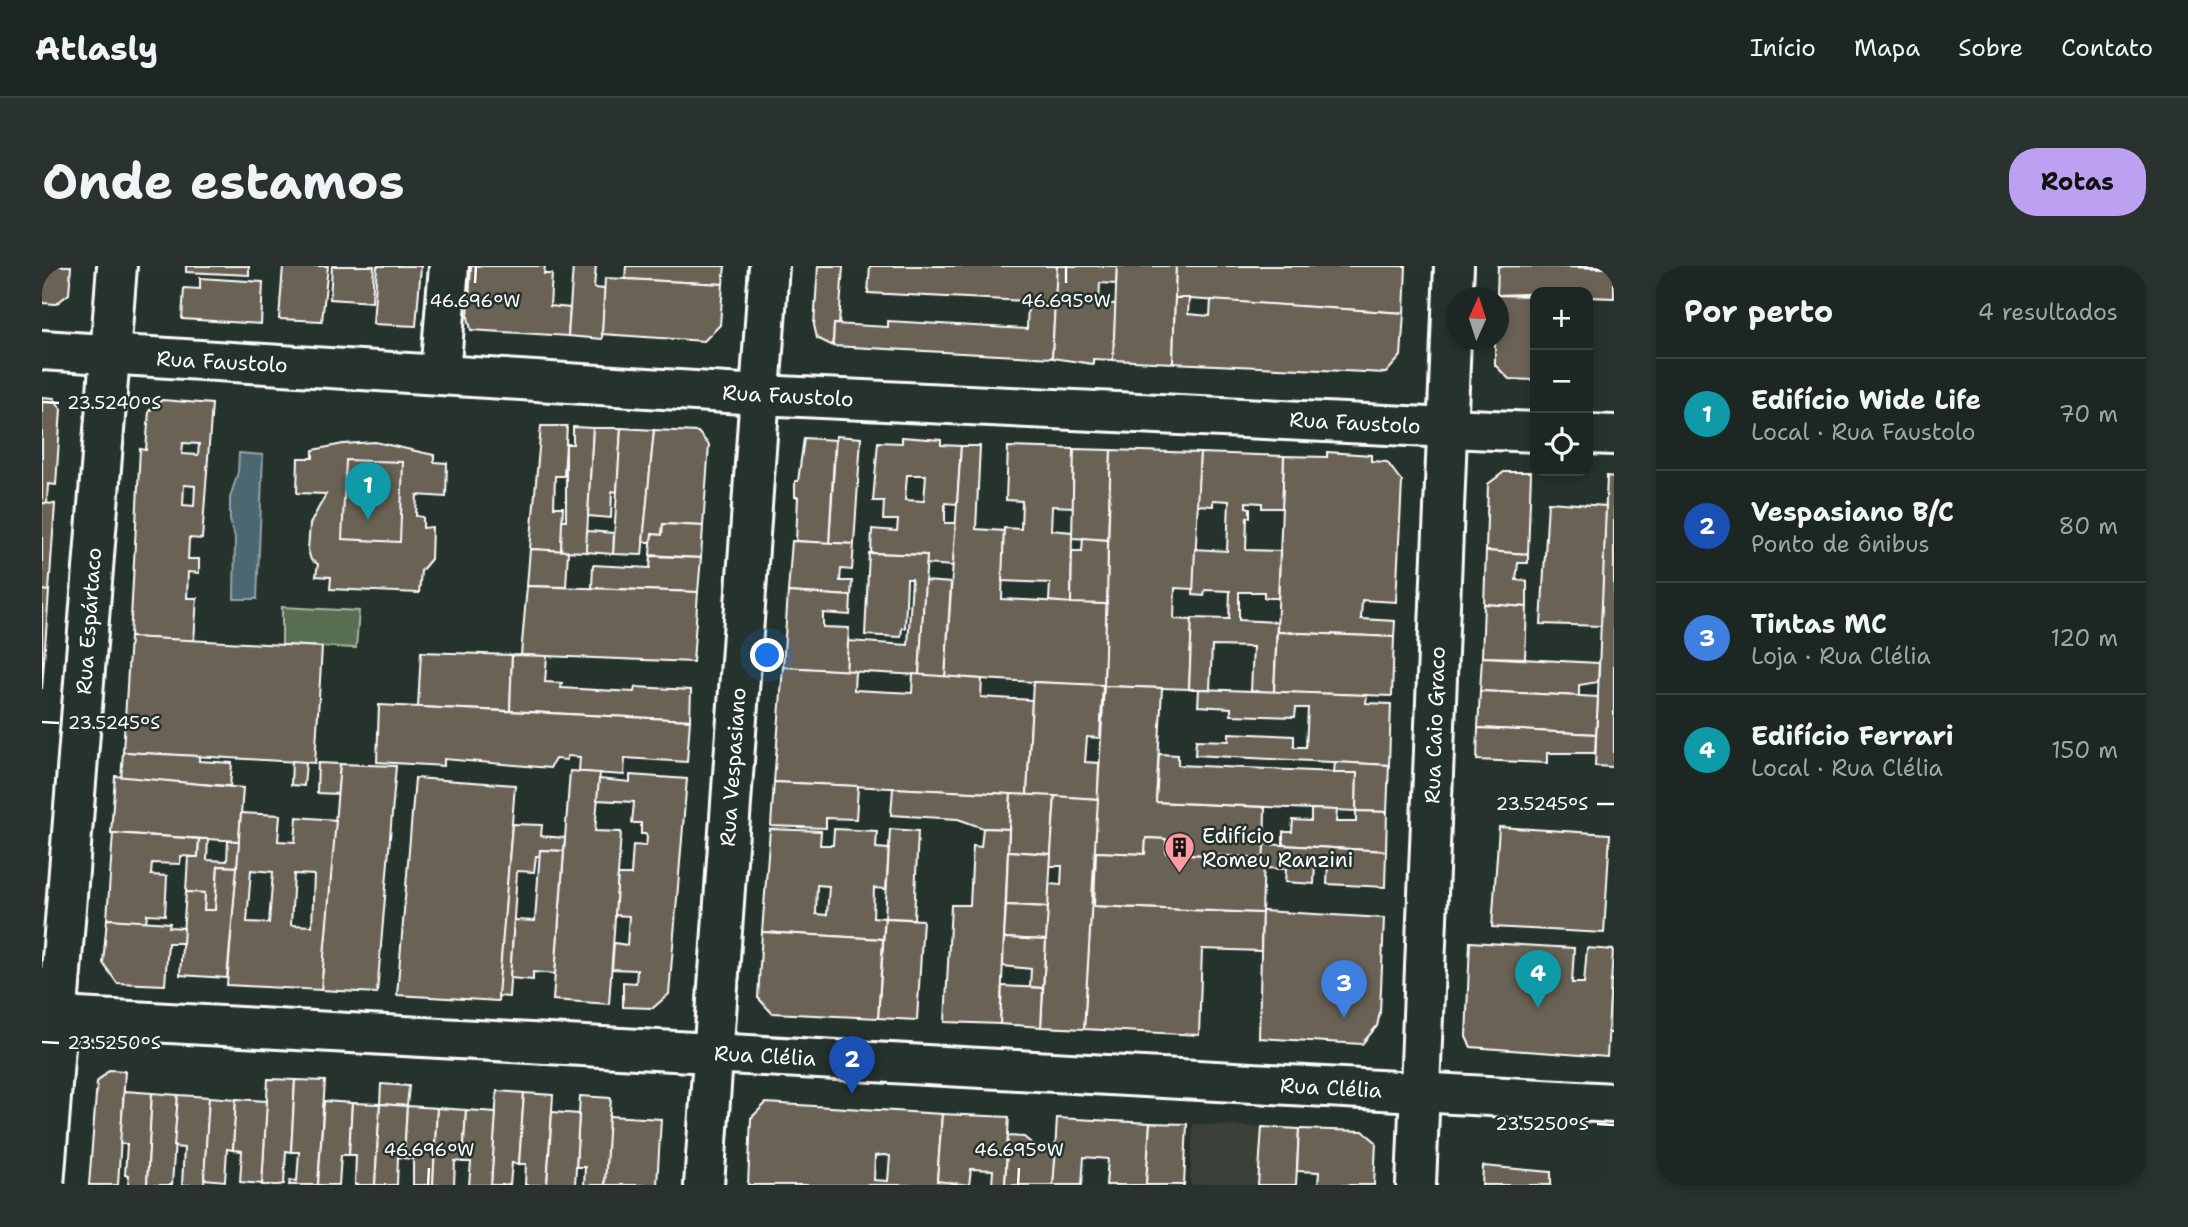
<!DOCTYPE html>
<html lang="pt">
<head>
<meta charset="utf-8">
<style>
  :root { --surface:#1c2622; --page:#29322f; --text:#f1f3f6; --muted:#a0a5a5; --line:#3a4340; --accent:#bca0f2 }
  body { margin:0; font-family:"Shantell Sans",sans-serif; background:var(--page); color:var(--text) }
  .controls { position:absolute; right:21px; top:21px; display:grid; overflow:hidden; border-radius:14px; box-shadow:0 4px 10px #0003 }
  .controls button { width:63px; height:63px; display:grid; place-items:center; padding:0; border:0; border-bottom:2px solid var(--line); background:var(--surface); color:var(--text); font:35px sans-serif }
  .compass { position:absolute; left:1404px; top:21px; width:63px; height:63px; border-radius:50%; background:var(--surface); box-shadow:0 4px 10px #0003; rotate:3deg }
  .you { position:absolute; left:726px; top:390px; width:24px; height:24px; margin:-18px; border:5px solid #fff; border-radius:50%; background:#1a73e8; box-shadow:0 0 0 10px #1a73e833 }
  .badge { display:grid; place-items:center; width:46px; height:46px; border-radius:50%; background:var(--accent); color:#fff; font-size:23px; font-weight:700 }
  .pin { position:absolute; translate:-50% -58px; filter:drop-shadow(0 2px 4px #0008) }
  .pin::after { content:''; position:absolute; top:37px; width:24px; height:21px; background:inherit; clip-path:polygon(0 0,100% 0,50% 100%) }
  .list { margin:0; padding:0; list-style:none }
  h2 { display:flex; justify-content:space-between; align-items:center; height:91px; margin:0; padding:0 28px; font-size:30px }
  h2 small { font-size:23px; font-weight:400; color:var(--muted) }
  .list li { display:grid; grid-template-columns:46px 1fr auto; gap:21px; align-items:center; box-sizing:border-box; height:112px; padding:0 28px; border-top:2px solid var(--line) }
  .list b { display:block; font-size:26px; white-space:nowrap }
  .list p { margin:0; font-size:23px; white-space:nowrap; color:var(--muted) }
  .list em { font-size:23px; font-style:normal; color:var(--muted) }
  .icon { flex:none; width:38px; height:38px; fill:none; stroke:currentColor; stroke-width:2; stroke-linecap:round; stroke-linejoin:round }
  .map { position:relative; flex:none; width:1572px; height:919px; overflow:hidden; border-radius:28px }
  header { display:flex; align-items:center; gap:42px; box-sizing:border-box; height:98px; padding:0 35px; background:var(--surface); border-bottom:2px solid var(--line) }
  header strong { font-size:33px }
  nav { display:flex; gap:38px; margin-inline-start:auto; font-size:24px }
  .intro { display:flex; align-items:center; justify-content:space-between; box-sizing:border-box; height:168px; padding:0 42px }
  h1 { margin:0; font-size:49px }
  .button { padding:18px 32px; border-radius:28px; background:var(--accent); color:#111; font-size:24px; font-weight:700 }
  main { display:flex; gap:42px; padding:0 42px }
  aside { flex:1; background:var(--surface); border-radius:28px; box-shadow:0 4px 10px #0003 }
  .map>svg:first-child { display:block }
</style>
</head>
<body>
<header>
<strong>Atlasly</strong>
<nav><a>Início</a><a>Mapa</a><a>Sobre</a><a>Contato</a></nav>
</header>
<div class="intro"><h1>Onde estamos</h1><a class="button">Rotas</a></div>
<main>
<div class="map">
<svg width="1572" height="919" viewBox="0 0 1572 919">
  <rect width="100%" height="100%" fill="#26332d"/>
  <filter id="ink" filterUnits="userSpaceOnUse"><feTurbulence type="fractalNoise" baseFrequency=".0143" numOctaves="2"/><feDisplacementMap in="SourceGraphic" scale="14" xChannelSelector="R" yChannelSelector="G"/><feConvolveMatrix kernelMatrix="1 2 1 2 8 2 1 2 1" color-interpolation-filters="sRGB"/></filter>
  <g filter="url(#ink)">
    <path fill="#3b4139" d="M1151 858 1220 861 1216 919H1148Z"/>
    <path fill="#586e52" stroke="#acb6a8" stroke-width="2" d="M240 341 317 345 314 382 240 379Z"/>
    <path fill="#4c6771" stroke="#94a4aa" stroke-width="2" d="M197 187 221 189 215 333H192L193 272 188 254V232L196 206Z"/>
    <g fill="#6b6254" stroke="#fff" stroke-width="2" fill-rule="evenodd">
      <path d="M0 0H29L27 28 14 38 0 37Z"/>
      <path d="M144 0H207V9L144 6Z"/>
      <path d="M241 0H286L280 55 237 53Z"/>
      <path d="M290 0H332L330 36 288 33Z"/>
      <path d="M335 0H379L374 60 331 58Z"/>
      <path d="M429 0H503L502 8H510L508 40 528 42 526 70 429 64 426 51Z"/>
      <path d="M531 0H554L552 22 563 23 560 73 526 70Z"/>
      <path d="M584 0H683L681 18 583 13Z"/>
      <path d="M776 0H801L797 58H792L791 80 775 72 772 59Z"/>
      <path d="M828 0H1015L1010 92 791 80 792 58 846 61V55L985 63 986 35 826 27Z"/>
      <path d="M1015 0H1075L1074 18 1058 17 1057 37 1074 38 1071 94 1051 93V98L1010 92Z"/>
      <path d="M1075 0H1134L1131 97 1071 94Z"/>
      <path d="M1134 0H1364L1362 47 1133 32Z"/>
      <path d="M1456 0 1572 2V32L1546 31V26L1455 29Z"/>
      <path d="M1523 0H1572V2Z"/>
      <path d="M158 12 221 16 219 58 140 53 142 22 158 23Z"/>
      <path d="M563 12 681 18 678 59 662 75 560 68Z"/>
      <path d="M1455 29 1493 30V114L1467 113 1453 99V74H1456Z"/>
      <path d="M1133 32H1147L1146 48 1168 50 1169 34 1362 47 1359 90 1344 107 1131 97Z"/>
      <path d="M0 131 12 132 19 143 14 219 6 218 5 237H0Z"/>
      <path d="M120 134 170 138 160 273 147 272 146 293H157V307L146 306 145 332H155L152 375 88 371 98 183 104 184 107 145ZM141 177 157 178 156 189 140 188ZM142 219 153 220 152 240 141 239Z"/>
      <path d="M499 160H525L522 210H513L512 241H521L519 285 488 283Z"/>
      <path d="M531 161 551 162 544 286 519 285 520 254H524V178H531Z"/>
      <path d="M551 162H579L575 226 570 225 569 252 546 250Z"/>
      <path d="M579 162 612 164 600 289 571 288Z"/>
      <path d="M612 164 656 166 667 179 661 260 621 258 620 269 610 268 609 276H601Z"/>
      <path d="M794 170 819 172 812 278 787 277Z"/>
      <path d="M860 171 899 174V179L919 180 915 238 903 237V257H914L911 300 884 298 885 289 829 287 830 263 855 265 856 254H841L842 235H831L836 176 860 177ZM865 209H884L882 235 863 234Z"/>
      <path d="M762 172 793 174 787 277 754 275 756 231H753V215H756Z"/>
      <path d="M333 176 392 189V196L405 197 404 231 375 229 374 250 381 251V262L390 261 389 293 379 305 377 327 288 323 289 311 274 310 276 298 269 294 266 284 268 258 284 228 255 227 256 192H271V184L301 178Z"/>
      <path d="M919 180H938L934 263 962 265 960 333 1065 338 1062 420 903 411Z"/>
      <path d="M966 181 1032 183 1031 241 1010 240 1009 264 1030 266 1029 337 1007 335 1008 317 960 315 962 262 979 263 980 235 964 234Z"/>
      <path d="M1032 183 1069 184 1066 274 1030 272Z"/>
      <path d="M1069 184 1158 187 1152 323 1133 322 1132 353 1150 354 1147 423 1062 420Z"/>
      <path d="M1285 186 1329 189V195L1345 196 1360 216 1354 336 1320 334 1319 353 1353 355 1352 371 1235 366 1242 190 1285 191Z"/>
      <path d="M1158 187 1242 190 1240 242H1220V237L1204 236V241L1208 242V251H1205L1204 284 1238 285 1236 332H1222V326H1197V354L1235 356 1232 426 1209 425 1211 381 1170 380 1168 423H1147L1150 352 1187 353 1188 325 1163 324 1162 330 1151 329 1153 283 1185 285 1187 235 1171 234V240L1155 239Z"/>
      <path d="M304 194 361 196 358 276 300 273Z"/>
      <path d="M1462 206H1489L1486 288 1444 285 1446 218Z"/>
      <path d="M1565 210 1572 211V501L1553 500Z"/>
      <path d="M1506 236 1564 240 1559 360 1499 358Z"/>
      <path d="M0 237 13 238 7 325 0 324Z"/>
      <path d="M621 258 661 260 659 292 608 289 610 268 620 269Z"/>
      <path d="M545 265 572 267 571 288 544 286Z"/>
      <path d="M1041 272 1066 274 1065 338 1029 337 1030 285H1040Z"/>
      <path d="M750 275 812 278 810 304 799 303 798 315H810L809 330 746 326Z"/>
      <path d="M488 283 526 285 524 321 485 320Z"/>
      <path d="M1444 285 1486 288V297H1476L1474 314 1485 315V341L1442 338Z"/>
      <path d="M827 287 885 289 877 409 804 405 806 375 866 379 870 313H865L863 362H860L859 371 823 369Z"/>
      <path d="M609 290 659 292 656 326 550 322 551 299 608 302Z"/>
      <path d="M883 315 909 317 903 411 877 409Z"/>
      <path d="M485 320 656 326 651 396 479 389Z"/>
      <path d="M0 324 7 325 0 423Z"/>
      <path d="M746 326 809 330 808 349 781 347V361L807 362 804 405 741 401Z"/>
      <path d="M1442 338 1485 341 1483 392 1440 391Z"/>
      <path d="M1235 366 1352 371 1350 430 1232 426Z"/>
      <path d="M88 371 280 381 273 497 81 486Z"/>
      <path d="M379 386 470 389 468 445 376 441Z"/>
      <path d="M470 389 505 390 503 416 520 417 519 422 592 426 593 421 649 424 648 454 468 445Z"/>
      <path d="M1440 391 1557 397 1556 416 1537 419V430L1438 425Z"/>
      <path d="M741 401 813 405 812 424 870 427 871 408 940 413 939 431 990 434 985 529 732 516Z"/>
      <path d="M991 416 1061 419 1058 472 1045 471 1043 496 1057 497 1056 533 985 529Z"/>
      <path d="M1062 420 1120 422 1114 536 1223 541 1222 592 1124 587V573L1104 572 1103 588 1054 586 1052 640 1220 647 1219 685 1160 683 1157 769 1042 763Z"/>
      <path d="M1157 423 1325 429 1324 437 1349 438 1347 499 1153 489 1154 474 1187 475V467L1252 470V481H1264L1265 462 1266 442H1254L1253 451 1189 449V442L1156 440Z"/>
      <path d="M1438 425 1556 431 1554 468 1436 462Z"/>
      <path d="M337 439 648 454 645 496 583 492 582 509 537 506 538 491 525 490V494L513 493 508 502 402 493V500L335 496Z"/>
      <path d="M1436 462 1554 468 1553 487H1505V497L1435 494Z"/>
      <path d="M81 486 157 490V495L190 497 188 520 79 513Z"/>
      <path d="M1117 488 1136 489V499L1315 507 1314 545 1114 536Z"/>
      <path d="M250 495 264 496 262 520 249 519Z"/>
      <path d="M1293 496 1347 499 1345 546 1314 545 1315 507H1292Z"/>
      <path d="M276 497 298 498 296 528 275 527Z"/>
      <path d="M298 498 354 500 335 727 279 724Z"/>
      <path d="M528 505 558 507 553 565 579 566 567 738 511 734Z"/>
      <path d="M588 509 645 513 627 728 611 742 581 741V716L594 717 595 704 570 703 572 677 585 679 587 650 573 649 576 609H589L591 579 604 580 605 572 604 568H599V557H590L592 536 555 534 557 513 588 516Z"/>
      <path d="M73 510 201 522 197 575 69 567Z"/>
      <path d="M373 512 473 519 456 735 355 729Z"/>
      <path d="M732 516 816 520 814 553 784 552V562L729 560Z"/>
      <path d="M851 522 969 528 967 563 941 562 916 553 849 549Z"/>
      <path d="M969 528 1013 530 1009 588 966 585Z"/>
      <path d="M1013 530 1056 533 1042 763 999 761 1007 618 1019 619 1020 600H1008Z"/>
      <path d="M1269 543 1295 544 1294 556H1314V545L1345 546 1344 585 1241 579V566H1250L1251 554 1269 555Z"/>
      <path d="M199 547 238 549 236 575 253 576 255 551 294 554 279 724 185 719ZM209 604 231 606 227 657 205 656ZM252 608 272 609 270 660 249 659Z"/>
      <path d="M470 558 500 559 499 570 523 572 522 585 498 584V590H494L492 606 475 605 467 731 456 730Z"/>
      <path d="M1457 561 1568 568 1562 667 1450 661Z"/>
      <path d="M941 562 967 563 958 758 903 756 909 639H928L931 580 939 581Z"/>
      <path d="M728 563 779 565 778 579H791L792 563 835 565 834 582 847 583 844 623 832 622 831 651 843 652 841 673 720 666ZM775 619 787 620 785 649 774 648Z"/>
      <path d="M848 563 876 565 872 653 843 652Z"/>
      <path d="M71 567 157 573 156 591 139 590 138 598 110 597 109 609 125 610 123 649 105 648 104 656 65 653Z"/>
      <path d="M1104 572 1124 573V587L1222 592 1220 647 1052 640 1054 586 1103 588Z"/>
      <path d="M157 573H166L165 594 185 595 186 575H197L195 601 176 600 173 644H162L163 627 144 626 146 591H156Z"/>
      <path d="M1222 578 1344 585 1343 621 1285 618 1286 596H1273L1272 618 1243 616 1244 603 1221 602Z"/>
      <path d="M498 584 522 585 513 708 491 706V714L468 712 472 654 493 655Z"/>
      <path d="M966 585 1009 588 1006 641 964 639Z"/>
      <path d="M176 600 195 601 185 712 138 709 144 626 163 627 162 644H173Z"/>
      <path d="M964 639 1006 641 1004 674 962 672Z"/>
      <path d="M1220 645 1342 652 1338 747 1335 760 1320 778 1217 772Z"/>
      <path d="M843 652 881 654 875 754 836 752Z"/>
      <path d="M65 653 128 657 127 661 142 662 141 677H126L123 719 75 717 61 697Z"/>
      <path d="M720 666 841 673 836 752 730 747 716 732Z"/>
      <path d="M962 672 1004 674 1001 722 988 721 989 703 961 700Z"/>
      <path d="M1428 676 1532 682 1530 717H1542L1545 682 1571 684 1565 791 1429 781 1424 771Z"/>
      <path d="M1569 714H1572V767H1566Z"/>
      <path d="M960 720 1001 722 999 761 958 758Z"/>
      <path d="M67 804 83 805 76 919H47L55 816Z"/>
      <path d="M226 813 253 814 249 886 244 885 242 918 237 919H220Z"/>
      <path d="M253 814 283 815 276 919H247L248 914 255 915 257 886H249Z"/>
      <path d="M339 818 367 820 365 840 338 838Z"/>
      <path d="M82 825 110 827 105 919H86L87 909H83L85 878H78Z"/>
      <path d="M455 825 482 827 477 898 470 897 468 919H449Z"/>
      <path d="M110 827 136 829 130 919H105Z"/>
      <path d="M482 827 511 829 505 919H483L484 898H477Z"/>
      <path d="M136 829 167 831 162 919H140L142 882 132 881Z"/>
      <path d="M538 830 569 832 563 919H542L543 901H534Z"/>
      <path d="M167 831 194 833 191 884 185 883 183 915 162 913Z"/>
      <path d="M194 833 225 835 220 918 198 916 200 885 191 884Z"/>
      <path d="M282 835 310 837 307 889H299L297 919H276Z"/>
      <path d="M310 837 338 838 333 919H313L314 889H307Z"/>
      <path d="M724 837 900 848 895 915 915 916V919H706L709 852ZM842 889 848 890 846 915 832 914 833 890Z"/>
      <path d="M338 838 365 840 362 892 356 891 355 919H333Z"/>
      <path d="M365 840 395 842 391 919H371V893L362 892Z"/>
      <path d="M395 842 424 844 421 896 413 895 412 919H391Z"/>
      <path d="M424 844 454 846 449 919H427L429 896H421Z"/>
      <path d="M510 846 537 848 533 919H505Z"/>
      <path d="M900 848 967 851 963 919H950L951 904 929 903 927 919 895 915Z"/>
      <path d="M567 850 619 853 615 919H563Z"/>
      <path d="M1015 852 1108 857 1104 919H1064L1066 893 1042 891 1040 919H1011Z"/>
      <path d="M1108 857 1145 858 1142 919H1104Z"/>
      <path d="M1220 861 1257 863 1254 919H1216Z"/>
      <path d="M1257 863 1321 865 1334 876 1332 919H1276L1277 906 1255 905Z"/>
      <path d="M966 870 982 871 994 881 1014 882 1011 919H963Z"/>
      <path d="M1441 900 1509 906V919H1440Z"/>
    </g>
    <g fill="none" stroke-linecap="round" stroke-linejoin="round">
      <defs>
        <g id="street">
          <path d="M398 108 407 0"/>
          <path d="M2 919 68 89"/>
          <path d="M662 919 727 0"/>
          <path d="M1374 919 1412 0"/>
        </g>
        <g id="secondary">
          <path d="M0 84 717 129 1493 166"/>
          <path d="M68 89 75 0"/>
          <path d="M1546 168 1572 169"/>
        </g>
        <path id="primary" d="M0 750 1572 837"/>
      </defs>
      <use href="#street" stroke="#fff" stroke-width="44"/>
      <use href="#secondary" stroke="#fff" stroke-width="44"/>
      <use href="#primary" stroke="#fff" stroke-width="44"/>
      <use href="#street" stroke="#26332d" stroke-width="38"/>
      <use href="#secondary" stroke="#26332d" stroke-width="38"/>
      <use href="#primary" stroke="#26332d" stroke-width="38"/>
    </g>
  </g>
  <path fill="none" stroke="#fff" stroke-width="2.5" d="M433 17 434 0M1024 17V0M0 136 17 137M0 456 17 457M1555 538H1572M0 776 17 777M1555 858 1572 859M386 919 387 902M976 919 977 902"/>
  <defs>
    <symbol id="building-pin" viewBox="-11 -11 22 30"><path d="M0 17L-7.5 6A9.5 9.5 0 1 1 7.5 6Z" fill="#ff9aa2" stroke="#26332d"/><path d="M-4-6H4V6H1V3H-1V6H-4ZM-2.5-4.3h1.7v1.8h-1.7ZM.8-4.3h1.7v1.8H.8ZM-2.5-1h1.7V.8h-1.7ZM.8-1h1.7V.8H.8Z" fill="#111"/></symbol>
  </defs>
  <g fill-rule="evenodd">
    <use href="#building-pin" x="1120" y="564" width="35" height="47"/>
  </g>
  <g text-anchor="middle" stroke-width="5" stroke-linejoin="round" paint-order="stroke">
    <g font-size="21" fill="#fff" stroke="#26332d">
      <text transform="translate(180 96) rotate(3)" y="7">Rua Faustolo</text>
      <text transform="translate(746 130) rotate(3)" y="7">Rua Faustolo</text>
      <text transform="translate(1313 157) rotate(3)" y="7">Rua Faustolo</text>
      <text transform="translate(47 355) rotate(-86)" y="7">Rua Espártaco</text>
      <text transform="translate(1393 459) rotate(-88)" y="7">Rua Caio Graco</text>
      <text transform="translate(691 501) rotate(-86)" y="7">Rua Vespasiano</text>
      <text transform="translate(723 790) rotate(3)" y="7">Rua Clélia</text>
      <text transform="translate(1289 822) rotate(3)" y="7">Rua Clélia</text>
    </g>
    <g font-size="21" fill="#fff" stroke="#26332d" text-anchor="start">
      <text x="1160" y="577">Edifício<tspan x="1160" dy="24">Romeu Ranzini</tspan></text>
    </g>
  </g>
  <g font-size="18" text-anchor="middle" fill="#fff" stroke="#26332d" stroke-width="5" stroke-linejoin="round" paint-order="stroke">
    <text x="433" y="41">46.696°W</text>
    <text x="1024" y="41">46.695°W</text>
    <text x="72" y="143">23.5240°S</text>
    <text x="72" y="463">23.5245°S</text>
    <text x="1500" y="544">23.5245°S</text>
    <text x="72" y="783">23.5250°S</text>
    <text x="1500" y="864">23.5250°S</text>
    <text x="387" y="890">46.696°W</text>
    <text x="977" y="890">46.695°W</text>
  </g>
</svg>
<div class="controls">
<button>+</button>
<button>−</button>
<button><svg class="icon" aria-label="locate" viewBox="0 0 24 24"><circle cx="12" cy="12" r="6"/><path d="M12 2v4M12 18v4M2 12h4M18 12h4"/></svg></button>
</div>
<svg class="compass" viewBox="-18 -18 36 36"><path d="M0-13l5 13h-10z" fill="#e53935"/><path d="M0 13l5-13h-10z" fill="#a0a5a5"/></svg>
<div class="you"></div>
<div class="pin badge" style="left:326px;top:254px;background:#0f9aa8">1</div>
<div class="pin badge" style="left:810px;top:828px;background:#1a4fb4">2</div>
<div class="pin badge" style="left:1302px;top:752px;background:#3f7fe0">3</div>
<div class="pin badge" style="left:1496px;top:742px;background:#0f9aa8">4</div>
</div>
<aside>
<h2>Por perto<small>4 resultados</small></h2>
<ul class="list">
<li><span class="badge" style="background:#0f9aa8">1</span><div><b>Edifício Wide Life</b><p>Local · Rua Faustolo</p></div><em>70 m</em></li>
<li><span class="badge" style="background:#1a4fb4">2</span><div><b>Vespasiano B/C</b><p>Ponto de ônibus</p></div><em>80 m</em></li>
<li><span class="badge" style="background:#3f7fe0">3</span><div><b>Tintas MC</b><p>Loja · Rua Clélia</p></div><em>120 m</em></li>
<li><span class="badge" style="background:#0f9aa8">4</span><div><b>Edifício Ferrari</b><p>Local · Rua Clélia</p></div><em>150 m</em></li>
</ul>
</aside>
</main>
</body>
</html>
